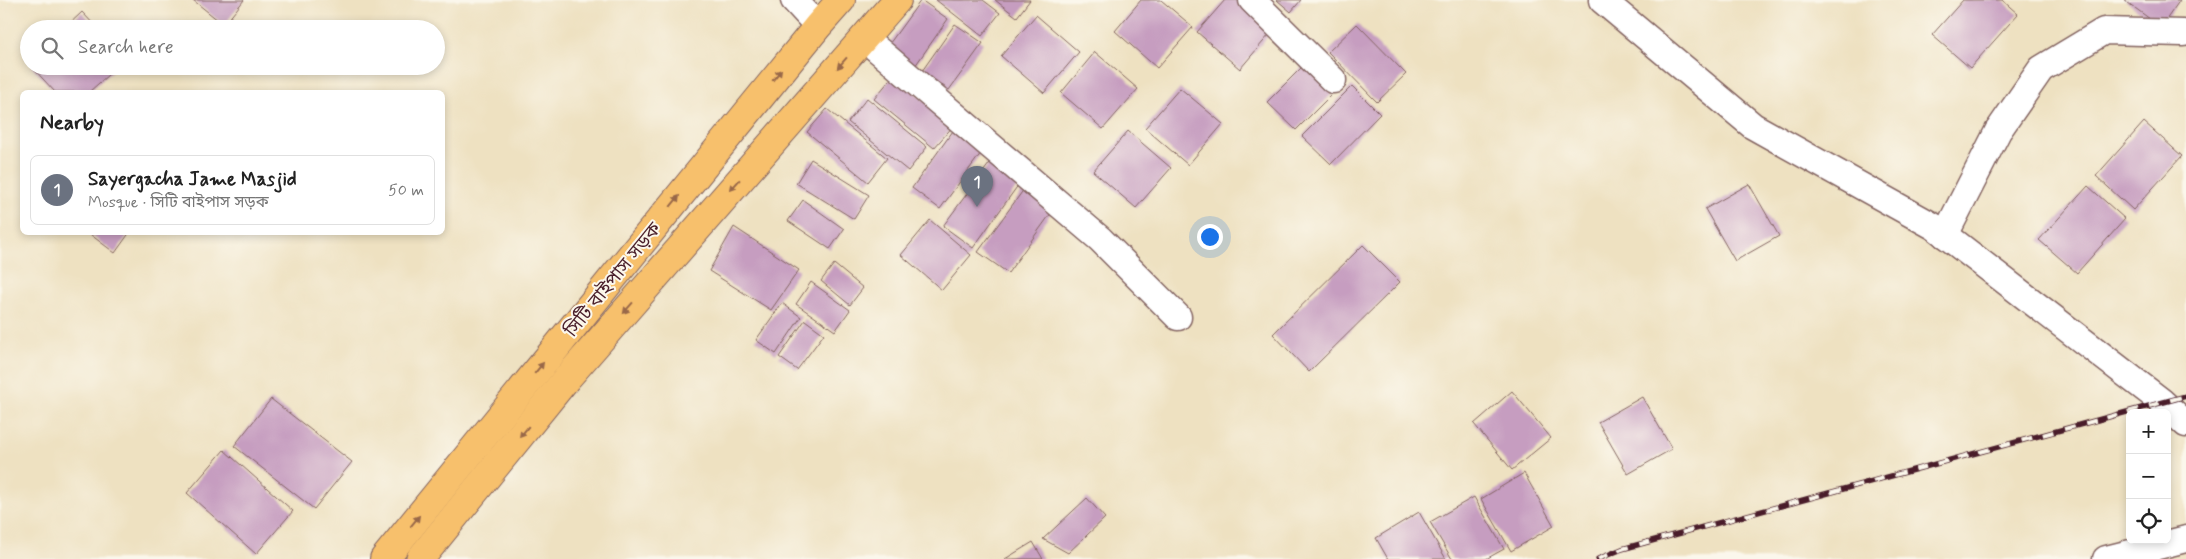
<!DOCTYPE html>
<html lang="en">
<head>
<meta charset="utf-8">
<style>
  :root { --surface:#fff; --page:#f2f2f2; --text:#222; --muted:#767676; --line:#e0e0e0; --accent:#2563eb }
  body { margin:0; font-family:Mynerve,"Noto Sans Bengali",sans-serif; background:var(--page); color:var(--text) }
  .controls { position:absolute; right:15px; bottom:15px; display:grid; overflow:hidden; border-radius:8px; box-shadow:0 2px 8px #0003 }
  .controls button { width:45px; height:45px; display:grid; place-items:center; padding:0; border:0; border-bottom:1px solid var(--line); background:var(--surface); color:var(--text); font:25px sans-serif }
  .you { position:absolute; left:1209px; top:236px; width:18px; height:18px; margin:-12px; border:4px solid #fff; border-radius:50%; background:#1a73e8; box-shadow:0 0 0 8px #1a73e833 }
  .badge { display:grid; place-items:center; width:32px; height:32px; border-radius:50%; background:var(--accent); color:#fff; font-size:16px; font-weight:700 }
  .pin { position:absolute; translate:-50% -41px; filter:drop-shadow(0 1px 2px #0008) }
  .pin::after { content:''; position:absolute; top:26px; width:18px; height:15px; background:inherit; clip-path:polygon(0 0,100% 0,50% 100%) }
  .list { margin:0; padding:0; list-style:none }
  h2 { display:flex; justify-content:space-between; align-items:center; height:65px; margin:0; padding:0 20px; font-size:21px }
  h2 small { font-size:16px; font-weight:400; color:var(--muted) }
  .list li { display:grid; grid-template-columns:32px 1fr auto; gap:15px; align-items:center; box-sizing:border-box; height:70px; margin:0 10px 10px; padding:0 10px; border:1px solid var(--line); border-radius:8px }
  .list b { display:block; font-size:19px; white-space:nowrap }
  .list p { margin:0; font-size:16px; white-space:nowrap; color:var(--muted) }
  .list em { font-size:16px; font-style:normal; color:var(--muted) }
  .icon { flex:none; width:28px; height:28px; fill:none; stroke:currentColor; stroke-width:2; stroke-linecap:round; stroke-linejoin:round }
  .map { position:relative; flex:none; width:2186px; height:559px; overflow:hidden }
  .search { position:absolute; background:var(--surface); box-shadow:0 2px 8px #0003; left:20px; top:20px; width:425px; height:55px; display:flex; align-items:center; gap:12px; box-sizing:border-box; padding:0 18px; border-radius:28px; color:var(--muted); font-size:19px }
  .panel { position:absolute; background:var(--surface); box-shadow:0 2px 8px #0003; left:20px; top:90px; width:425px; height:145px; border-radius:8px }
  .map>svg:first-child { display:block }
</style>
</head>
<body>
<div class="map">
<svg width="2186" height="559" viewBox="0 0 2186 559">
  <rect width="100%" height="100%" fill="#fbf7ec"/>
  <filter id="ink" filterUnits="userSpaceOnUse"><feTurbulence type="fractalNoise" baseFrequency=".02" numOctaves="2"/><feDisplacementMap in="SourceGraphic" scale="10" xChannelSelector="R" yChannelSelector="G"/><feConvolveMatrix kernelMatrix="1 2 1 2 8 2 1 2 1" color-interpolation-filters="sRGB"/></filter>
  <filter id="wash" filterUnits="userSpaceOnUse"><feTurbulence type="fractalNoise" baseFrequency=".0096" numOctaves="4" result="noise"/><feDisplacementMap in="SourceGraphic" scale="20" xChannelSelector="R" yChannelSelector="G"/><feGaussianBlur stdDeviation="1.12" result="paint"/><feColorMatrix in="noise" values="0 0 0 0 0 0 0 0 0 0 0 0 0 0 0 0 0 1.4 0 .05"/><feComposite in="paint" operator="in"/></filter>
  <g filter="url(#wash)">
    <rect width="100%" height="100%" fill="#eee1c1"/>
    <g id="blocks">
      <g fill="#c69dc0">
        <path d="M193 0H244L224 25Z"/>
        <path d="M921 0 948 19 915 66 887 47Z"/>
        <path d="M936 0H983L1000 13 982 36Z"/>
        <path d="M995 0H1030L1017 17Z"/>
        <path d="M1141 0H1161L1193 27 1157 68 1115 31Z"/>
        <path d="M1225 0H1243L1275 28 1240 69 1197 32Z"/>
        <path d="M1277 0H1301L1291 12Z"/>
        <path d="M1963 0H2002L2018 14 1970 68 1932 35Z"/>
        <path d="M2124 0H2180L2161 27Z"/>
        <path d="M82 12 98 29H64Z"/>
        <path d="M1036 15 1079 52 1044 93 1001 56Z"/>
        <path d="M955 24 983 43 949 90 922 71Z"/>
        <path d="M1357 24 1406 74 1377 102 1328 52Z"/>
        <path d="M1095 52 1138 89 1103 129 1061 93Z"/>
        <path d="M1317 52 1346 80 1296 130 1267 102Z"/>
        <path d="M31 66H118L89 92H55Z"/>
        <path d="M894 75 954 125 934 148 874 99Z"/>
        <path d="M1352 86 1380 114 1331 164 1302 136Z"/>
        <path d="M1180 88 1223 124 1188 165 1145 128Z"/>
        <path d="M867 98 927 147 908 171 848 122Z"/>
        <path d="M827 109 887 158 868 182 807 132Z"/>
        <path d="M963 117 992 138 940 209 912 188Z"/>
        <path d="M2144 122 2182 156 2133 210 2096 176Z"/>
        <path d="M1128 131 1171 168 1136 208 1093 171Z"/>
        <path d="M995 156 1024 177 973 248 943 226Z"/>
        <path d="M811 159 869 195 854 219 796 183Z"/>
        <path d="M1030 181 1059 202 1008 273 978 252Z"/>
        <path d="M1749 184 1779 236 1735 261 1705 209Z"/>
        <path d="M2088 186 2125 219 2077 273 2039 240Z"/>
        <path d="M803 200 844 229 830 249 788 221Z"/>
        <path d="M930 220 971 255 942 290 901 255Z"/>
        <path d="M734 227 799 270 771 310 709 271Z"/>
        <path d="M87 232H130L115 253Z"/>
        <path d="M1363 245 1400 282 1309 372 1273 334Z"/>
        <path d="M834 264 863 288 850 305 821 281Z"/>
        <path d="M811 282 850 310 835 331 796 304Z"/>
        <path d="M782 303 801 317 776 354 756 340Z"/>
        <path d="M805 320 824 334 797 370 779 357Z"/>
        <path d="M1512 391 1551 438 1512 470 1474 424Z"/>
        <path d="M1642 397 1672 449 1628 474 1598 422Z"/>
        <path d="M271 399 352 462 314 509 234 446Z"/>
        <path d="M224 450 293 511 256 554 187 493Z"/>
        <path d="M1524 473 1554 526 1511 551 1481 499Z"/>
        <path d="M1474 497 1504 549 1486 559H1452L1430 522Z"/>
        <path d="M1087 498 1105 518 1068 553 1043 539Z"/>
        <path d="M1419 512 1446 559H1388L1376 538Z"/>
        <path d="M1033 542 1043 559H1005Z"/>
      </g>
    </g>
  </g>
  <g filter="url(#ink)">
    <use href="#blocks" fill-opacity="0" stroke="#836360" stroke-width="1"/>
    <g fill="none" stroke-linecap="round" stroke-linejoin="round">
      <defs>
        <g id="street">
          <path d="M794 0 818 26"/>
          <path d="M1252 0 1333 80"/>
          <path d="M1602 0 1753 126 1935 227 2161 401 2186 424"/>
          <path d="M864 38 1100 239 1178 317"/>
          <path d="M1945 235 1998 131 2041 69 2104 31 2183 33"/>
          <path d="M2106 559 2186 539"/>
        </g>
        <g id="primary">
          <path d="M384 559 818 26 841 0"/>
          <path d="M420 559 567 378 897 0"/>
        </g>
      </defs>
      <use href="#street" stroke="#836360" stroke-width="29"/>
      <use href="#primary" stroke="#836360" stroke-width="30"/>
      <use href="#street" stroke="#fff" stroke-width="26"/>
      <use href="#primary" stroke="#f7c06c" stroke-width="28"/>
      <defs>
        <path id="rail" d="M1598 559 1622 549 2186 396"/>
      </defs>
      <use href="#rail" stroke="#4a1f2b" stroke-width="5.5"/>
      <use href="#rail" stroke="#fbf7ec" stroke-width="4" stroke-dasharray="11" stroke-linecap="butt"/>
    </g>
    <defs><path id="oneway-solid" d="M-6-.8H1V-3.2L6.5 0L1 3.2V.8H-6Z" transform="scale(1.25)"/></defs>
    <g fill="#986748">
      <use href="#oneway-solid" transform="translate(842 63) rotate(131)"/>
      <use href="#oneway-solid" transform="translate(777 75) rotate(-51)"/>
      <use href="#oneway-solid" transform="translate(735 185) rotate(131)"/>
      <use href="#oneway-solid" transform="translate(675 201) rotate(-51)"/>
      <use href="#oneway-solid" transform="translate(628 308) rotate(131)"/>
      <use href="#oneway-solid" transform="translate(539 368) rotate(-51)"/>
      <use href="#oneway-solid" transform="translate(524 432) rotate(129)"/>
      <use href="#oneway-solid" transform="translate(415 521) rotate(-51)"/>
    </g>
  </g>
  <g text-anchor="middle" stroke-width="4" stroke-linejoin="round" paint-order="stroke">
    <g font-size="19" fill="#4a1f2b" stroke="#fbf7ec">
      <text transform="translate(612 279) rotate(-51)" y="7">সিটি বাইপাস সড়ক</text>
    </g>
  </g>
</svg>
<div class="controls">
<button>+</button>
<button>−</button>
<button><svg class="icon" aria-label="locate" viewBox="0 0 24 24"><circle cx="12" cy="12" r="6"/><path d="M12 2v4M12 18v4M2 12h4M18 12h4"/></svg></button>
</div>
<div class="you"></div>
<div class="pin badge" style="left:977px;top:207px;background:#6b7280">1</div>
<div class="search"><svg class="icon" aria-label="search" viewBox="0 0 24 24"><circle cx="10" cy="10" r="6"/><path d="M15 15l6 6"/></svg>Search here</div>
<section class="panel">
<h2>Nearby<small></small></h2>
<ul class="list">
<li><span class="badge" style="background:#6b7280">1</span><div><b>Sayergacha Jame Masjid</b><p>Mosque · সিটি বাইপাস সড়ক</p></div><em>50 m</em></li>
</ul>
</section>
</div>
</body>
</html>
